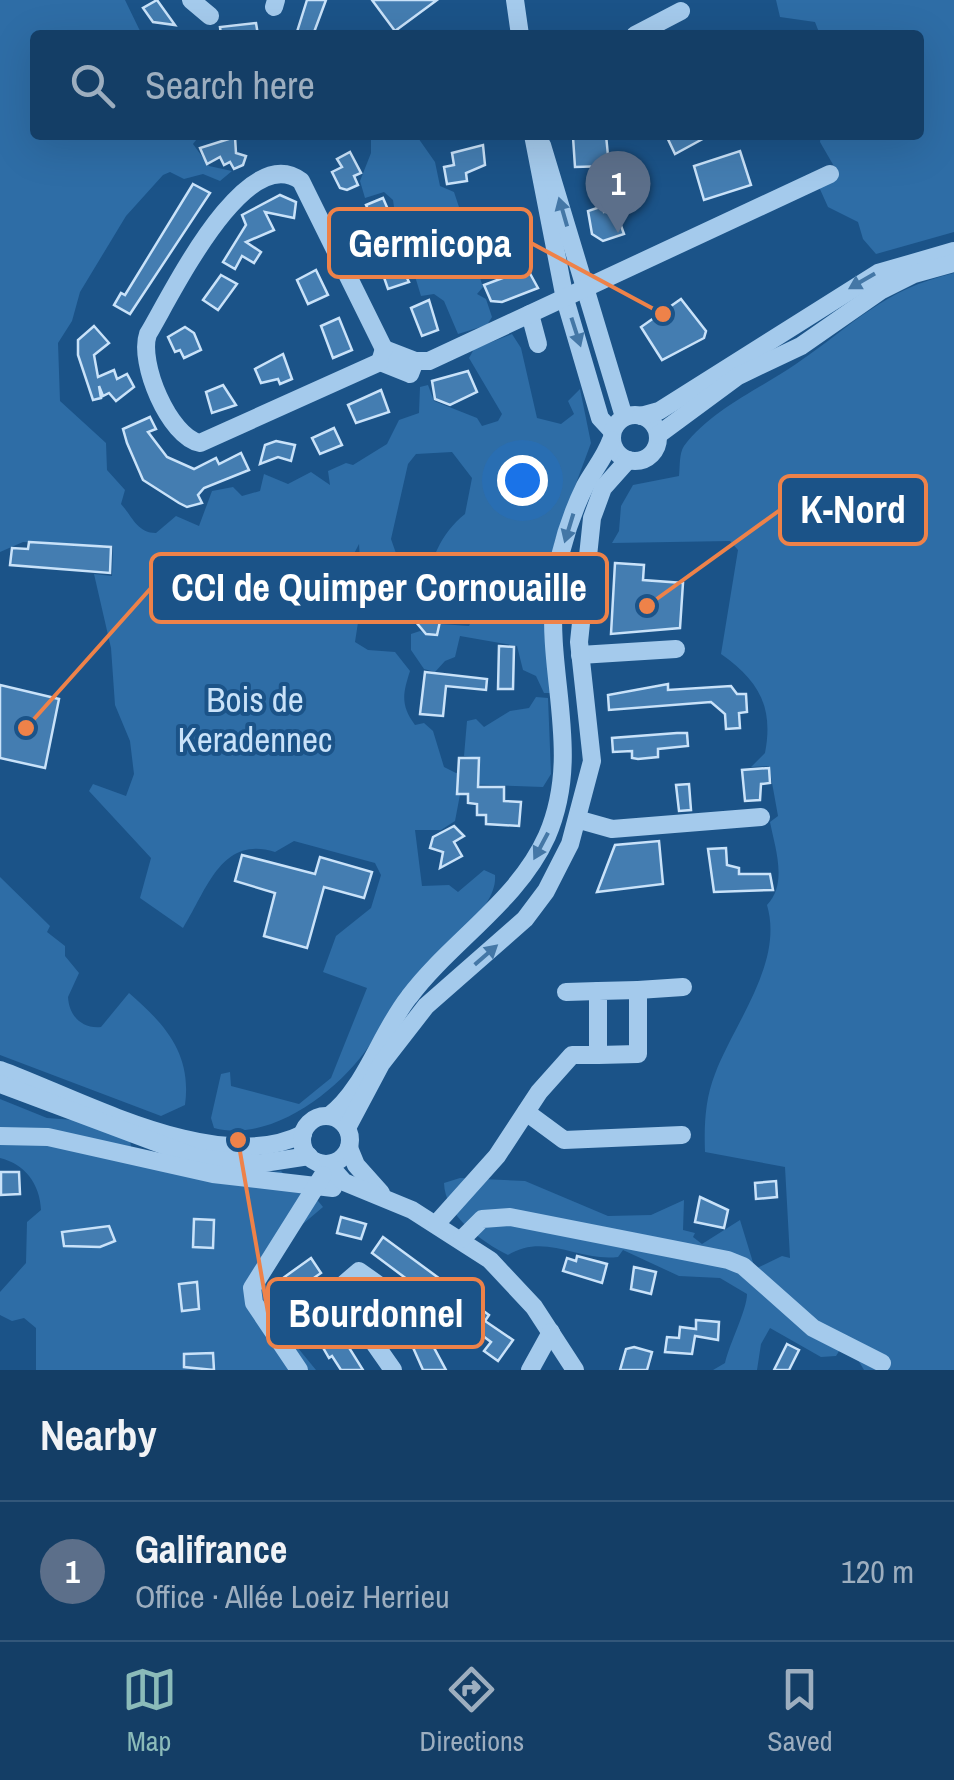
<!DOCTYPE html>
<html lang="en">
<head>
<meta charset="utf-8">
<style>
  :root { --surface:#143e66; --page:#1d456c; --text:#f1f3f6; --muted:#9daebf; --line:#33577a; --accent:#8bbbb9 }
  body { margin:0; font-family:"Archivo Narrow",sans-serif; background:var(--page); color:var(--text) }
  .you { position:absolute; left:522px; top:480px; width:35px; height:35px; margin:-25px; border:8px solid #fff; border-radius:50%; background:#1a73e8; box-shadow:0 0 0 15px #1a73e833 }
  .badge { display:grid; place-items:center; width:65px; height:65px; border-radius:50%; background:var(--accent); color:#fff; font-size:32px; font-weight:700 }
  .pin { position:absolute; translate:-50% -82px; filter:drop-shadow(0 2px 5px #0008) }
  .pin::after { content:''; position:absolute; top:52px; width:35px; height:30px; background:inherit; clip-path:polygon(0 0,100% 0,50% 100%) }
  .list { margin:0; padding:0; list-style:none }
  h2 { display:flex; justify-content:space-between; align-items:center; height:130px; margin:0; padding:0 40px; font-size:42px }
  h2 small { font-size:32px; font-weight:400; color:var(--muted) }
  .list li { display:grid; grid-template-columns:65px 1fr auto; gap:30px; align-items:center; box-sizing:border-box; height:140px; padding:0 40px; border-top:2px solid var(--line) }
  .list b { display:block; font-size:38px; white-space:nowrap }
  .list p { margin:0; font-size:32px; white-space:nowrap; color:var(--muted) }
  .list em { font-size:32px; font-style:normal; color:var(--muted) }
  .icon { flex:none; width:55px; height:55px; fill:none; stroke:currentColor; stroke-width:2; stroke-linecap:round; stroke-linejoin:round }
  .map { position:relative; flex:none; width:954px; height:1370px; overflow:hidden }
  .search { position:absolute; background:var(--surface); box-shadow:0 10px 40px #0002; left:30px; right:30px; top:30px; height:110px; display:flex; align-items:center; gap:25px; box-sizing:border-box; padding:0 35px; border-radius:10px; color:var(--muted); font-size:38px }
  .sheet { height:270px; background:var(--surface) }
  nav { display:flex; justify-content:space-around; align-items:center; box-sizing:border-box; height:140px; border-top:2px solid var(--line); background:var(--surface); font-size:28px; color:var(--muted) }
  nav a { display:grid; justify-items:center; gap:5px }
  nav .on { color:var(--accent) }
  .map>svg:first-child { display:block }
</style>
</head>
<body>
<div class="map">
<svg width="954" height="1370" viewBox="0 0 954 1370">
  <rect width="100%" height="100%" fill="#1b5388"/>
  <g fill="#2e6da6">
    <path d="M0 0H125L141 33 160 35H35V135H200L193 144 209 166 232 171 220 181 203 174 184 179 170 172 163 175 126 216 80 292 72 321 58 343 60 401 106 443 107 470 125 490 121 504C132 516 137 533 156 533L176 516 199 526 212 491 233 487 242 496 260 491 264 474 288 484 311 472 330 485 328 471 346 463 353 465 387 444 399 420 419 413 420 387 428 385 434 401 477 418 482 426 498 421 502 414 469 358 474 349 512 334 521 348 537 418 561 424 574 414 568 401 580 389 591 443 555 540 543 601 556 693H544L536 676 523 670 517 646 460 636 455 657 445 661 435 672 424 669 411 650V634L420 631 436 636 441 624 469 626 478 607 437 602 425 592C430 561 440 534 465 514L472 478 452 452 416 454 408 464 391 539 407 585 404 604 393 607V621H379C359 601 361 570 359 544L343 575 327 587 345 619 359 616 355 642 368 650 395 652 410 671C403 693 400 705 415 725L424 723 433 731 444 767 456 773 479 774 480 758 464 756 467 721 476 719 484 727 510 711 529 708 536 697 548 698 551 774 543 787 462 784 455 821 441 830H415L422 886 449 885 458 892 484 870 495 875C498 910 442 946 421 969 400 992 387 1020 369 1046 339 1090 272 1143 214 1128L211 1118 221 1074 230 1072 231 1086 299 1104 331 1078 367 988 323 972 336 936 371 908 381 875 375 863 294 841 275 852C221 835 207 890 183 928L140 898 151 858 89 791 93 784 126 796 134 774 130 741 115 705 111 648 94 574 112 576 113 546 23 542 0 552Z"/>
    <path d="M776 0H954V232L876 254 863 239 858 222 828 207 819 187 835 168 820 142 821 135H919V35H820L815 22 780 17Z"/>
    <path d="M371 135H416L435 162 440 186 454 192 470 240 463 253 477 269 483 287 477 294 486 299 492 317 487 325 458 334 444 301 434 294 421 296 414 273 422 267 413 236 399 242 393 200 384 192 365 198 360 181 371 153Z"/>
    <path d="M954 273V1370H864L846 1340 836 1356 821 1357 770 1328 761 1344 757 1370H713L725 1363C730 1342 747 1310 747 1294L720 1278 679 1276 623 1250 618 1257C579 1262 545 1232 508 1255 480 1241 445 1215 444 1183L460 1178 525 1181 608 1216 651 1215 684 1200 683 1230 695 1233 693 1237 702 1244 740 1220 755 1269 782 1256 790 1258 785 1167 705 1152C704 1126 705 1099 715 1074 734 1023 784 963 767 905 788 883 775 848 770 822L778 816 769 766 751 767 765 753C774 706 758 680 721 654L738 550 730 541 612 543 619 531 621 506 633 485 679 476C680 467 679 453 684 446 712 409 758 390 796 364 855 324 882 290 954 273Z"/>
    <path d="M0 877 50 926 47 932 65 946V956L79 973 68 997C69 1016 82 1029 101 1027L129 993C165 1024 192 1054 185 1105L161 1116 0 1055Z"/>
    <path d="M0 1099 47 1118 74 1120 130 1141 132 1152 263 1173 281 1171C294 1186 312 1191 323 1207L297 1229 266 1283 270 1303 286 1319 293 1342 316 1370H36V1328L24 1318 12 1321 0 1315V1292L26 1263 27 1222 41 1210C40 1184 25 1164 0 1158Z"/>
  </g>
  <g fill="#447db1" stroke="#c9e2f9" stroke-width="2.5">
    <path d="M157 0 175 25 153 22 143 8Z"/>
    <path d="M307 0H326L313 35H296Z"/>
    <path d="M372 0H437L395 31Z"/>
    <path d="M256 23 258 35H221L220 27Z"/>
    <path d="M606 135 609 166 575 167 573 137Z"/>
    <path d="M666 135H710L675 154Z"/>
    <path d="M235 137 236 153 246 156 243 165 234 169 230 162 224 165 220 157 207 164 200 148Z"/>
    <path d="M483 145 485 165 466 173 467 181 447 184 444 167 454 165 452 153Z"/>
    <path d="M740 151 751 185 704 200 694 166Z"/>
    <path d="M350 152 361 173 354 176 358 185 347 190 340 188 332 172 342 167 337 159Z"/>
    <path d="M193 184 210 193 130 314 114 305 121 293 125 295Z"/>
    <path d="M280 195 296 202 294 218 265 212 274 230 246 242 261 252 254 263 242 256 235 269 223 262 246 225 242 215Z"/>
    <path d="M383 198 392 219 387 227 367 234 360 218 370 214 366 205Z"/>
    <path d="M603 206 604 212 615 209 624 234 603 241 592 234 588 211Z"/>
    <path d="M414 251 421 267 405 274 409 282 388 289 379 263Z"/>
    <path d="M522 259 538 288 502 302 491 301 484 285 508 276 504 266Z"/>
    <path d="M316 270 328 295 308 304 297 280Z"/>
    <path d="M221 275 237 284 218 310 203 300Z"/>
    <path d="M681 299 706 331 704 338 662 360 641 327Z"/>
    <path d="M429 300 438 330 422 336 411 308Z"/>
    <path d="M339 318 352 350 333 358 321 326Z"/>
    <path d="M94 326 109 343 94 355 98 377 114 370 117 379 127 374 134 387 116 401 109 393 103 396 99 386 101 398 93 400 78 355V340Z"/>
    <path d="M185 327 194 333 201 350 184 358 180 350 175 352 168 337Z"/>
    <path d="M283 354 292 379 280 384 278 379 261 383 255 369Z"/>
    <path d="M468 371 477 392 450 405 435 399 432 381Z"/>
    <path d="M223 385 236 405 212 413 206 392Z"/>
    <path d="M381 390 389 412 356 423 348 405Z"/>
    <path d="M150 417 156 429 148 432 167 457 194 469 216 458 219 464 241 453 249 470 204 488 198 495 202 503 187 507 179 503 143 480 127 443 123 429Z"/>
    <path d="M334 428 342 445 320 454 312 438Z"/>
    <path d="M276 441 295 445 291 461 278 457 260 464 265 445Z"/>
    <path d="M29 542 111 547 110 573 10 565 12 548 28 549Z"/>
    <path d="M615 563 644 565 643 580 683 583 680 628 611 634Z"/>
    <path d="M407 601H431V608H443L437 635 426 634 415 621 395 620 394 607H407Z"/>
    <path d="M499 646 514 647 513 689H498Z"/>
    <path d="M425 672 487 679 486 690 446 686 443 716 420 714Z"/>
    <path d="M668 684V690L731 686 737 694H746L747 712 739 713 740 728 726 729 725 714 711 702 609 710 608 695Z"/>
    <path d="M0 685 59 699 45 768 0 758Z"/>
    <path d="M677 733H687L688 746 658 749V757L638 759 632 758V751L613 752 612 738Z"/>
    <path d="M459 758H479L478 787H504V801L521 802 519 826 486 824V815H477V804L468 803V794H457Z"/>
    <path d="M769 768 770 783 761 784 760 800 745 801 742 770Z"/>
    <path d="M689 784 691 810 679 811 676 785Z"/>
    <path d="M454 826 464 836 454 842 462 856 440 868 443 852 430 848 433 837Z"/>
    <path d="M659 841 663 884 597 892 615 845Z"/>
    <path d="M726 848 727 865 739 868V874H770L773 890 714 892 708 849Z"/>
    <path d="M242 855 315 874 320 857 372 872 364 898 324 887 307 948 264 936 275 893 235 881Z"/>
    <path d="M1 1172H19L20 1194 1 1195Z"/>
    <path d="M776 1181 777 1197 756 1199 755 1183Z"/>
    <path d="M700 1197 728 1210 724 1228 695 1222Z"/>
    <path d="M341 1217 366 1224 361 1239 337 1233Z"/>
    <path d="M194 1219 214 1220 213 1248 193 1247Z"/>
    <path d="M109 1226 115 1241 100 1247 64 1246 62 1232Z"/>
    <path d="M383 1237 489 1315 485 1321 513 1340 498 1361 484 1351 491 1342 372 1253Z"/>
    <path d="M577 1256 607 1264 602 1283 563 1271 567 1258 576 1261Z"/>
    <path d="M311 1258 321 1273 308 1282 363 1370H341L332 1356 329 1358 283 1278Z"/>
    <path d="M634 1267 656 1272 651 1294 631 1289Z"/>
    <path d="M197 1282 199 1309 182 1311 179 1284Z"/>
    <path d="M696 1320 719 1322 718 1340 695 1336 692 1354 665 1352 667 1337 679 1338 680 1327 696 1329Z"/>
    <path d="M417 1328 426 1333 446 1370H423L407 1334Z"/>
    <path d="M787 1344 799 1350 789 1370H774Z"/>
    <path d="M634 1347 652 1352 647 1370H620L626 1349Z"/>
    <path d="M213 1353 214 1370 184 1367V1354Z"/>
  </g>
  <g fill="none" stroke-linecap="round" stroke-linejoin="round">
    <g stroke="#a4caec" stroke-width="18">
      <path d="M191 0 210 16"/>
      <path d="M515 0 520 35"/>
      <path d="M274 7 276 0"/>
      <path d="M635 35 681 11"/>
      <path d="M533 135 565 299 600 418 612 431"/>
      <path d="M542 145 624 417"/>
      <path d="M530 314 538 344"/>
      <path d="M415 361 410 374 380 362 384 349 415 361H429L830 174"/>
      <path d="M380 362 200 443C169 437 138 362 148 334 170 298 245 139 301 181L384 349"/>
      <circle cx="635" cy="438" r="23"/>
      <path d="M641 416 659 411 878 273 954 251"/>
      <path d="M658 435 738 376 801 346 880 291 914 274 954 263"/>
      <path d="M580 655 676 649"/>
      <path d="M580 820 612 829 761 817"/>
      <path d="M638 990 683 987"/>
      <path d="M566 992 598 991"/>
      <path d="M0 1070C82 1100 218 1177 303 1134"/>
      <path d="M0 1084 198 1158 257 1164 309 1156"/>
      <path d="M526 1112 564 1140 682 1135"/>
      <circle cx="326" cy="1140" r="24"/>
      <path d="M329 1116C365 1089 381 1032 409 997 451 941 518 901 547 836 582 755 547 678 554 596 557 559 569 519 585 486 593 471 605 457 611 440"/>
      <path d="M347 1128 381 1064 426 1006 525 919 546 891 570 844 592 761 579 642 592 518 603 488 628 460"/>
      <path d="M0 1136 48 1137 213 1174 333 1188"/>
      <path d="M349 1148 356 1165 381 1193"/>
      <path d="M328 1164 344 1182 412 1210 490 1260 534 1307 575 1370"/>
      <path d="M437 1223 497 1156 539 1092 572 1055H598V991L638 990V1054L598 1055"/>
      <path d="M462 1239 482 1219 510 1217 728 1260 743 1266 813 1328 882 1363"/>
      <path d="M358 1320 385 1290"/>
      <path d="M299 1370 254 1303 252 1288 323 1175"/>
      <path d="M393 1370 337 1290 359 1271 425 1318"/>
      <path d="M530 1370 551 1332"/>
    </g>
  </g>
  <defs><path id="oneway-solid" d="M-6-.8H1V-3.2L6.5 0L1 3.2V.8H-6Z" transform="scale(2.5)"/></defs>
  <g fill="#4477a6">
    <use href="#oneway-solid" transform="translate(563 212) rotate(-106)"/>
    <use href="#oneway-solid" transform="translate(862 281) rotate(150)"/>
    <use href="#oneway-solid" transform="translate(576 332) rotate(72)"/>
    <use href="#oneway-solid" transform="translate(569 528) rotate(107)"/>
    <use href="#oneway-solid" transform="translate(541 846) rotate(118)"/>
    <use href="#oneway-solid" transform="translate(486 955) rotate(-41)"/>
  </g>
  <g text-anchor="middle" stroke-width="8" stroke-linejoin="round" paint-order="stroke">
    <g font-size="35" fill="#c9e2f9" stroke="#1b5388">
      <text x="255" y="712">Bois de<tspan x="255" dy="40">Keradennec</tspan></text>
    </g>
  </g>
  <path fill="none" stroke="#ee8249" stroke-width="4" d="M663 314L531 243M647 606L780 510M26 728L151 588M238 1140L268 1313"/>
  <g fill="#ee8249" stroke="#1b5388" stroke-width="4">
    <circle cx="663" cy="314" r="10"/>
    <circle cx="647" cy="606" r="10"/>
    <circle cx="26" cy="728" r="10"/>
    <circle cx="238" cy="1140" r="10"/>
  </g>
  <g fill="#1b5388" stroke="#ee8249" stroke-width="4">
    <rect x="329" y="209" width="202" height="68" rx="10"/>
    <rect x="780" y="476" width="146" height="68" rx="10"/>
    <rect x="151" y="554" width="456" height="68" rx="10"/>
    <rect x="268" y="1279" width="215" height="68" rx="10"/>
  </g>
  <g font-size="38" text-anchor="middle" font-weight="bold" fill="#fff">
    <text x="430" y="257">Germicopa</text>
    <text x="853" y="523">K-Nord</text>
    <text x="379" y="601">CCI de Quimper Cornouaille</text>
    <text x="376" y="1327">Bourdonnel</text>
  </g>
</svg>
<div class="you"></div>
<div class="pin badge" style="left:618px;top:233px;background:#5c6f8a">1</div>
<div class="search"><svg class="icon" aria-label="search" viewBox="0 0 24 24"><circle cx="10" cy="10" r="6"/><path d="M15 15l6 6"/></svg>Search here</div>
</div>
<section class="sheet">
<h2>Nearby<small></small></h2>
<ul class="list">
<li><span class="badge" style="background:#5c6f8a">1</span><div><b>Galifrance</b><p>Office · Allée Loeiz Herrieu</p></div><em>120 m</em></li>
</ul>
</section>
<nav>
<a class="on"><svg class="icon" aria-label="map" viewBox="0 0 24 24"><path d="M3 6l6-2 6 2 6-2v14l-6 2-6-2-6 2zM9 4v14M15 6v14"/></svg>Map</a>
<a><svg class="icon" aria-label="directions" viewBox="0 0 24 24"><path d="M12 3l9 9-9 9-9-9zM9 14v-3h6M13 9l2 2-2 2"/></svg>Directions</a>
<a><svg class="icon" aria-label="saved" viewBox="0 0 24 24"><path d="M7 4h10v16l-5-4-5 4z"/></svg>Saved</a>
</nav>
</body>
</html>
